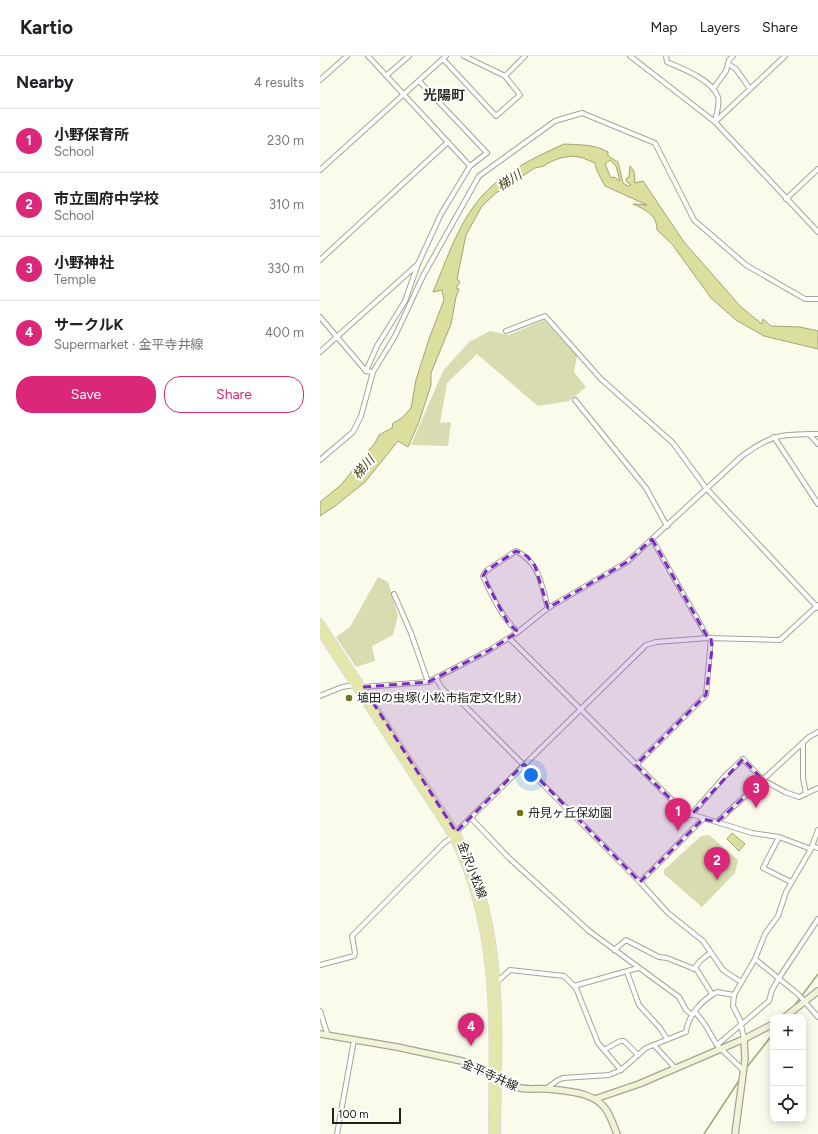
<!DOCTYPE html>
<html lang="en">
<head>
<meta charset="utf-8">
<style>
  :root { --surface:#fff; --page:#f6f6f6; --text:#202124; --muted:#757577; --line:#e0e0e0; --accent:#db2777 }
  body { margin:0; font-family:Figtree,"Noto Sans JP",sans-serif; background:var(--page); color:var(--text) }
  .controls { position:absolute; right:12px; bottom:12px; display:grid; overflow:hidden; border-radius:8px; box-shadow:0 2px 10px #0003 }
  .controls button { width:36px; height:36px; display:grid; place-items:center; padding:0; border:0; border-bottom:1px solid var(--line); background:var(--surface); color:var(--text); font:20px sans-serif }
  .scale { position:absolute; left:12px; bottom:10px; width:69px; box-sizing:border-box; padding-left:4px; border:2px solid #21211b; border-top:0; font-size:11px; line-height:14px; white-space:nowrap; color:#21211b; -webkit-text-stroke:3px #fff; paint-order:stroke }
  .you { position:absolute; left:211px; top:719px; width:14px; height:14px; margin:-10px; border:3px solid #fff; border-radius:50%; background:#1a73e8; box-shadow:0 0 0 6px #1a73e833 }
  .badge { display:grid; place-items:center; width:26px; height:26px; border-radius:50%; background:var(--accent); color:#fff; font-size:13px; font-weight:700 }
  .pin { position:absolute; translate:-50% -33px; filter:drop-shadow(0 1px 2px #0008) }
  .pin::after { content:''; position:absolute; top:21px; width:14px; height:12px; background:inherit; clip-path:polygon(0 0,100% 0,50% 100%) }
  .list { margin:0; padding:0; list-style:none }
  h2 { display:flex; justify-content:space-between; align-items:center; height:52px; margin:0; padding:0 16px; font-size:17px }
  h2 small { font-size:13px; font-weight:400; color:var(--muted) }
  .list li { display:grid; grid-template-columns:26px 1fr auto; gap:12px; align-items:center; box-sizing:border-box; height:64px; padding:0 16px; border-top:1px solid var(--line) }
  .list b { display:block; font-size:15px; white-space:nowrap }
  .list p { margin:0; font-size:13px; white-space:nowrap; color:var(--muted) }
  .list em { font-size:13px; font-style:normal; color:var(--muted) }
  .actions { display:flex; gap:8px; padding:12px 16px }
  .actions a { flex:1; padding:9px 0; border:1px solid var(--accent); border-radius:16px; text-align:center; font-size:14px; color:var(--accent) }
  .actions .main { background:var(--accent); color:#fff }
  .icon { flex:none; width:22px; height:22px; fill:none; stroke:currentColor; stroke-width:2; stroke-linecap:round; stroke-linejoin:round }
  .map { position:relative; flex:none; width:498px; height:1078px; overflow:hidden }
  header { display:flex; align-items:center; gap:24px; box-sizing:border-box; height:56px; padding:0 20px; background:var(--surface); border-bottom:1px solid var(--line) }
  header strong { font-size:19px }
  nav { display:flex; gap:22px; margin-inline-start:auto; font-size:14px }
  main { display:flex }
  aside { flex:1; background:var(--surface) }
  .map>svg:first-child { display:block }
</style>
</head>
<body>
<header>
<strong>Kartio</strong>
<nav><a>Map</a><a>Layers</a><a>Share</a></nav>
</header>
<main>
<aside>
<h2>Nearby<small>4 results</small></h2>
<ul class="list">
<li><span class="badge">1</span><div><b>小野保育所</b><p>School</p></div><em>230 m</em></li>
<li><span class="badge">2</span><div><b>市立国府中学校</b><p>School</p></div><em>310 m</em></li>
<li><span class="badge">3</span><div><b>小野神社</b><p>Temple</p></div><em>330 m</em></li>
<li><span class="badge">4</span><div><b>サークルK</b><p>Supermarket · 金平寺井線</p></div><em>400 m</em></li>
</ul>
<div class="actions"><a class="main">Save</a><a>Share</a></div>
</aside>
<div class="map">
<svg width="498" height="1078" viewBox="0 0 498 1078">
  <rect width="100%" height="100%" fill="#fafbeb"/>
  <g fill="#d9dbb0">
    <path d="M224 264 257 300 254 316 266 331 249 345 218 350 157 298 127 327 120 367 131 366 128 390 91 389 123 315 149 286 170 275 189 279Z"/>
    <path d="M58 521 68 526 78 560 73 579 52 590 55 605 36 611 16 581 30 571Z"/>
    <path d="M389 779 418 804 415 817 382 851 344 818V814L381 780Z"/>
  </g>
  <g fill="#dbde9c" stroke="#a3a575" fill-rule="evenodd">
    <path d="M244 88C259 89 275 88 288 96V100L298 106 303 127 308 130 311 129 307 126 306 123 309 121 310 110 314 115 315 127 323 125 364 186 421 251 442 268 443 263 451 270 480 271 498 275V293L444 280 416 264 391 242 352 188 337 174C337 159 326 154 313 148L327 149 285 130C282 124 275 113 275 107L263 102 253 100 240 102 228 107 224 110 215 112 176 137 162 150 146 179 137 223 140 226 136 232 139 233 136 241 131 268 111 317V329L99 366 88 391 78 385 45 426 15 450 0 460V446L21 429 55 387 59 379 72 372 73 367 82 362 91 352 96 324 109 283 124 244 122 234 113 236C125 208 135 176 154 150 175 120 211 103 244 88ZM290 104 296 110 300 125 294 121 291 122 285 108Z"/>
    <path d="M412 777 425 788 419 795 407 783Z"/>
  </g>
  <g fill="none" stroke-linecap="round" stroke-linejoin="round">
    <g stroke="#a3a575" stroke-width="1.5">
      <path d="M475 949 498 918"/>
      <path d="M427 1011 453 978"/>
      <path d="M384 1078 420 1023"/>
    </g>
    <defs>
      <g id="street">
        <path d="M48 0 150 110"/>
        <path d="M310 0 395 66 498 176"/>
        <path d="M346 0 347 6C361 12 393 24 398 41 400 48 396 59 395 66"/>
        <path d="M123 3 176 60 200 39 185 20 144 0"/>
        <path d="M408 8 416 13 430 33"/>
        <path d="M67 19 89 0"/>
        <path d="M185 20 205 0"/>
        <path d="M0 24 27 0"/>
        <path d="M393 33 406 15 409 4 413 0"/>
        <path d="M395 66 465 0"/>
        <path d="M0 114 126 0"/>
        <path d="M466 143 498 113"/>
        <path d="M0 204 128 86"/>
        <path d="M0 261 46 315"/>
        <path d="M186 275 225 260 281 323 353 387 386 432 498 552"/>
        <path d="M0 296 98 208"/>
        <path d="M46 315 57 290 85 245 98 208 121 158 150 110 167 97 99 25"/>
        <path d="M53 316 75 280 103 220 159 120 235 65 262 57 335 87 374 164 426 209 485 243H498"/>
        <path d="M255 344 326 432 347 470"/>
        <path d="M489 378 498 388"/>
        <path d="M454 381 498 448"/>
        <path d="M0 404 33 376 41 360 53 316 46 315"/>
        <path d="M332 483 388 582"/>
        <path d="M74 538 91 577 108 626"/>
        <path d="M198 576C182 562 172 540 163 520L166 515 196 495C220 507 221 528 228 552"/>
        <path d="M189 582 364 756 432 777 459 781 491 793"/>
        <path d="M116 622C122 634 127 639 140 645L320 826 348 857 383 885 403 914 421 926"/>
        <path d="M43 631 108 626 168 595 198 576 228 552 307 506 422 400C452 378 462 378 498 378"/>
        <path d="M0 640 22 631 34 629"/>
        <path d="M483 688V722L486 738"/>
        <path d="M316 709 386 639 391 582"/>
        <path d="M371 759 405 720 423 703 443 724 465 736 479 741 498 732"/>
        <path d="M151 762 189 802 269 875 359 941 366 954 371 958 376 957 384 967 397 989 424 1015"/>
        <path d="M397 766 489 681 498 676"/>
        <path d="M136 776 326 589 336 586 388 582 460 584 498 549"/>
        <path d="M459 781 443 812 471 826"/>
        <path d="M492 790 498 792"/>
        <path d="M320 826 383 763"/>
        <path d="M294 894 306 884 339 901 347 902 377 914 392 938"/>
        <path d="M435 903 479 939 498 961"/>
        <path d="M0 909 34 900 35 897 32 880 124 787 133 781"/>
        <path d="M374 913 380 905 390 897"/>
        <path d="M307 916 319 949 340 972 347 983"/>
        <path d="M177 926 190 914 244 920 256 932 278 987 301 1014"/>
        <path d="M254 930 318 912"/>
        <path d="M0 955 8 980"/>
        <path d="M424 983 420 964 413 950 414 939 435 903 445 878 458 860 466 836 491 793 498 774"/>
        <path d="M334 989 355 1012"/>
        <path d="M397 989 449 945 452 934 459 922 498 863"/>
        <path d="M284 994 300 985H304L318 999"/>
        <path d="M226 1033 238 1024 243 1022 289 1019 301 1014 326 992 366 976C368 959 382 944 397 936L414 939"/>
        <path d="M17 1078 34 984"/>
      </g>
      <g id="secondary">
        <path d="M465 961 498 935"/>
        <path d="M0 978 77 991 142 1005 200 1032C210 1034 218 1032 228 1033 247 1035 276 1036 287 1055 291 1062 294 1070 297 1078"/>
        <path d="M424 983 453 968"/>
        <path d="M275 1043 319 1028 424 983 425 1003 415 1078"/>
      </g>
      <g id="primary">
        <path d="M0 566 136 776C188 869 178 976 177 1078"/>
        <path d="M0 576 133 781C180 879 172 973 172 1078"/>
      </g>
    </defs>
    <use href="#street" stroke="#a4a597" stroke-width="6"/>
    <use href="#secondary" stroke="#a4a597" stroke-width="8"/>
    <use href="#primary" stroke="#dbdbdb" stroke-width="8"/>
    <use href="#street" stroke="#fff" stroke-width="4"/>
    <use href="#secondary" stroke="#f2f3d6" stroke-width="5.5"/>
    <use href="#primary" stroke="#e5e6ac" stroke-width="6"/>
  </g>
  <path fill="#7b2cbf" fill-opacity="0.2" stroke="#7b2cbf" stroke-width="3" stroke-dasharray="8 5" stroke-linejoin="round" d="M332 483 388 582H391L392 593 386 639 316 709 364 756 371 759 423 703 443 724 397 766 383 763 320 826 204 708 136 776 43 631 108 626 168 595 198 576 188 567 163 520 166 515 196 495 207 500 215 510 228 552 307 506Z"/>
  <g fill="#73741a" stroke="#fff" stroke-width="1.5">
    <circle cx="29" cy="642" r="4"/>
    <circle cx="200" cy="757" r="4"/>
  </g>
  <g text-anchor="middle" stroke-width="4" stroke-linejoin="round" paint-order="stroke">
    <g font-size="12" fill="#21211b" stroke="#fff" text-anchor="start">
      <text x="37" y="646">埴田の虫塚(小松市指定文化財)</text>
      <text x="208" y="761">舟見ヶ丘保幼園</text>
    </g>
    <g font-size="12" fill="#21211b" stroke="#fff">
      <text transform="translate(152 814) rotate(69)" y="4">金沢小松線</text>
      <text transform="translate(170 1019) rotate(24)" y="4">金平寺井線</text>
    </g>
    <g font-size="13" font-style="italic" fill="#464615" stroke="#fff">
      <text transform="translate(189 124) rotate(-33)" y="5">梯川</text>
      <text transform="translate(43 411) rotate(-49)" y="5">梯川</text>
    </g>
    <g font-size="14" font-weight="bold" fill="#2e2e22" stroke="#fff">
      <text x="124" y="44">光陽町</text>
    </g>
  </g>
</svg>
<div class="controls">
<button>+</button>
<button>−</button>
<button><svg class="icon" aria-label="locate" viewBox="0 0 24 24"><circle cx="12" cy="12" r="6"/><path d="M12 2v4M12 18v4M2 12h4M18 12h4"/></svg></button>
</div>
<div class="scale">100 m</div>
<div class="you"></div>
<div class="pin badge" style="left:358px;top:775px">1</div>
<div class="pin badge" style="left:397px;top:824px">2</div>
<div class="pin badge" style="left:436px;top:752px">3</div>
<div class="pin badge" style="left:151px;top:990px">4</div>
</div>
</main>
</body>
</html>
